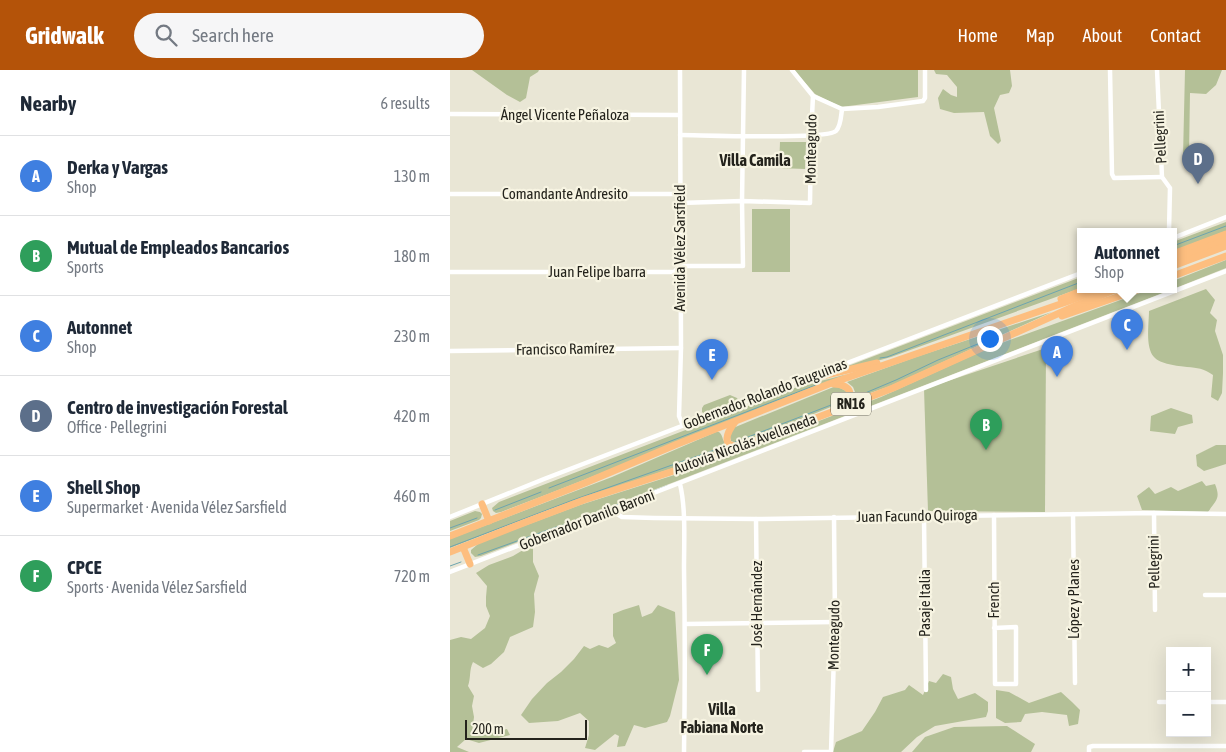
<!DOCTYPE html>
<html lang="en">
<head>
<meta charset="utf-8">
<style>
  :root { --surface:#fff; --page:#f6f6f7; --text:#1f2937; --muted:#747a83; --line:#e0e1e3; --accent:#b45309 }
  body { margin:0; font-family:"Asap Condensed",sans-serif; background:var(--page); color:var(--text) }
  .controls { position:absolute; right:15px; bottom:15px; display:grid; overflow:hidden; border-radius:0px; box-shadow:0 5px 20px #0002 }
  .controls button { width:45px; height:45px; display:grid; place-items:center; padding:0; border:0; border-bottom:1px solid var(--line); background:var(--surface); color:var(--text); font:25px sans-serif }
  .scale { position:absolute; left:15px; bottom:12px; width:122px; box-sizing:border-box; padding-left:5px; border:2px solid #24231c; border-top:0; font-size:14px; line-height:18px; white-space:nowrap; color:#24231c; -webkit-text-stroke:4px #f7f4e2; paint-order:stroke }
  .you { position:absolute; left:539px; top:268px; width:18px; height:18px; margin:-12px; border:4px solid #fff; border-radius:50%; background:#1a73e8; box-shadow:0 0 0 8px #1a73e833 }
  .badge { display:grid; place-items:center; width:32px; height:32px; border-radius:50%; background:var(--accent); color:#fff; font-size:16px; font-weight:700 }
  .pin { position:absolute; translate:-50% -41px; filter:drop-shadow(0 1px 2px #0008) }
  .pin::after { content:''; position:absolute; top:26px; width:18px; height:15px; background:inherit; clip-path:polygon(0 0,100% 0,50% 100%) }
  .popup { position:absolute; left:627px; top:158px; width:100px; height:65px; box-sizing:border-box; display:grid; place-content:center; border-radius:0px; background:var(--surface); filter:drop-shadow(0 1px 4px #0005); font-size:16px; white-space:nowrap; color:var(--muted) }
  .popup b { font-size:19px; color:var(--text) }
  .popup::after { content:''; position:absolute; left:50%; top:100%; margin-left:-10px; border:10px solid transparent; border-top-color:var(--surface) }
  .list { margin:0; padding:0; list-style:none }
  h2 { display:flex; justify-content:space-between; align-items:center; height:65px; margin:0; padding:0 20px; font-size:21px }
  h2 small { font-size:16px; font-weight:400; color:var(--muted) }
  .list li { display:grid; grid-template-columns:32px 1fr auto; gap:15px; align-items:center; box-sizing:border-box; height:80px; padding:0 20px; border-top:1px solid var(--line) }
  .list b { display:block; font-size:19px; white-space:nowrap }
  .list p { margin:0; font-size:16px; white-space:nowrap; color:var(--muted) }
  .list em { font-size:16px; font-style:normal; color:var(--muted) }
  .icon { flex:none; width:28px; height:28px; fill:none; stroke:currentColor; stroke-width:2; stroke-linecap:round; stroke-linejoin:round }
  .map { position:relative; flex:none; width:776px; height:682px; overflow:hidden }
  header { display:flex; align-items:center; gap:30px; box-sizing:border-box; height:70px; padding:0 25px; background:var(--accent); color:#fff }
  header strong { font-size:24px }
  nav { display:flex; gap:28px; margin-inline-start:auto; font-size:18px }
  .search { width:350px; height:45px; background:var(--page); display:flex; align-items:center; gap:12px; box-sizing:border-box; padding:0 18px; border-radius:28px; color:var(--muted); font-size:19px }
  main { display:flex }
  aside { flex:1; background:var(--surface) }
  .map>svg:first-child { display:block }
</style>
</head>
<body>
<header>
<strong>Gridwalk</strong>
<div class="search"><svg class="icon" aria-label="search" viewBox="0 0 24 24"><circle cx="10" cy="10" r="6"/><path d="M15 15l6 6"/></svg>Search here</div>
<nav><a>Home</a><a>Map</a><a>About</a><a>Contact</a></nav>
</header>
<main>
<aside>
<h2>Nearby<small>6 results</small></h2>
<ul class="list">
<li><span class="badge" style="background:#3f7fe0">A</span><div><b>Derka y Vargas</b><p>Shop</p></div><em>130 m</em></li>
<li><span class="badge" style="background:#2e9e5b">B</span><div><b>Mutual de Empleados Bancarios</b><p>Sports</p></div><em>180 m</em></li>
<li><span class="badge" style="background:#3f7fe0">C</span><div><b>Autonnet</b><p>Shop</p></div><em>230 m</em></li>
<li><span class="badge" style="background:#5c6f8a">D</span><div><b>Centro de investigación Forestal</b><p>Office · Pellegrini</p></div><em>420 m</em></li>
<li><span class="badge" style="background:#3f7fe0">E</span><div><b>Shell Shop</b><p>Supermarket · Avenida Vélez Sarsfield</p></div><em>460 m</em></li>
<li><span class="badge" style="background:#2e9e5b">F</span><div><b>CPCE</b><p>Sports · Avenida Vélez Sarsfield</p></div><em>720 m</em></li>
</ul>
</aside>
<div class="map">
<svg width="776" height="682" viewBox="0 0 776 682">
  <rect width="100%" height="100%" fill="#e9e6d5"/>
  <g fill="#b4c097">
    <path d="M22 0H89L88 2 80 7 76 28 70 32 57 25Z"/>
    <path d="M344 0H468V27L391 37 365 24Z"/>
    <path d="M484 0H560L562 16 559 23 550 25 544 38 551 71 548 74 540 66 534 42 504 43 490 39 488 28 493 19 501 25 507 27V17L497 5 486 4Z"/>
    <path d="M735 0H772L766 15 756 24 740 23 739 85 733 87Z"/>
    <path d="M330 72H356L355 99 329 98Z"/>
    <rect x="302" y="139" width="38" height="63"/>
    <path d="M776 152V161L723 181V172Z"/>
    <path d="M776 190V198L723 219V211Z"/>
    <path d="M631 207V218L441 287 364 309Z"/>
    <path d="M701 219H723C492 308 262 398 31 486L25 487 21 483V480L28 474 55 463 130 435 240 400 281 385 431 327 543 276Z"/>
    <path d="M756 219 765 230 760 243 767 250 765 261 773 285V303L772 323 768 331 761 327 763 305C753 298 748 298 737 297 728 296 710 294 704 287 695 277 699 253 699 241Z"/>
    <path d="M602 242 443 315 409 327H407L403 317 397 312 466 287Z"/>
    <path d="M596 278 595 442 478 441 474 319Z"/>
    <path d="M398 304C282 349 168 398 51 442L46 443 43 441 42 438 49 432 347 317Z"/>
    <path d="M386 316 396 321 397 327 393 332 292 373 288 374 281 371 279 363 283 358Z"/>
    <path d="M280 325 287 328 288 330 286 333 256 345 252 342V338L254 335Z"/>
    <path d="M721 338 742 345 743 353 728 357 725 364 700 361 701 346Z"/>
    <path d="M266 362H269C275 368 270 371 281 377L247 390 97 440 0 478V469L162 407Z"/>
    <path d="M766 375H776V394L754 401 747 396 746 385Z"/>
    <path d="M752 411 756 416 765 414C771 429 766 430 758 442L692 440 687 426 699 417 705 424 721 417 728 421Z"/>
    <path d="M25 441 30 442 32 444 31 448 29 450 0 461V451Z"/>
    <path d="M83 477V492L89 506 84 524 85 542 83 557 60 567 54 582 41 594 33 598 23 592C19 600 21 608 18 616L24 626 22 636 24 647 22 662 29 666 57 659 60 665 29 673 16 669 7 677 19 682H0V570L11 567 21 569 35 558 40 546 36 536V527L37 516 26 503 39 495 63 486 73 480Z"/>
    <path d="M189 535 192 547 202 543 208 535 225 542 229 610 220 646 217 652 195 658 184 655 175 676 167 677 169 666 165 664 145 680 135 678 139 665V651L130 643 108 651 79 653 71 645 82 629 97 613 111 602 124 589 134 576 140 579 149 575 158 578 166 573 163 566V544L173 540Z"/>
    <path d="M493 604 501 607 503 619 508 629 525 623 538 632V641L536 647 485 656 467 667 451 682H383L386 672 412 661 425 642 433 627 455 620 459 615 473 625 479 611 486 613Z"/>
    <path d="M546 620 559 622 579 633 611 622 622 632 630 640 628 654 619 656 617 645 592 642 575 644 571 652 555 653 546 648Z"/>
    <path d="M557 656 585 674 581 682H462L475 667 504 657Z"/>
  </g>
  <g fill="none" stroke-linecap="round" stroke-linejoin="round">
    <g stroke="#6da5af" stroke-width="1">
      <path d="M723 176 776 156"/>
      <path d="M430 288 437 287 631 212"/>
      <path d="M408 326 446 310 488 290 550 265"/>
      <path d="M285 372 394 330"/>
      <path d="M99 418 366 315"/>
      <path d="M45 440 91 422"/>
      <path d="M113 455 217 416"/>
      <path d="M0 458 27 448"/>
      <path d="M0 477 123 430 276 376"/>
      <path d="M28 485 109 456"/>
      <path d="M0 496 11 492"/>
    </g>
    <g stroke="#fff" stroke-width="4.5">
      <path d="M230 0 231 278 229 346 233 356"/>
      <path d="M342 0 363 26 392 39 428 37 473 31 475 28V0"/>
      <path d="M660 0 662 104 664 108 712 107"/>
      <path d="M707 0 712 107 720 118 719 161"/>
      <path d="M0 44 230 45"/>
      <path d="M230 65C251 65 377 70 386 61 391 56 391 46 392 39"/>
      <path d="M0 124H230"/>
      <path d="M230 133 292 131 360 133 361 66 363 26"/>
      <path d="M723 168 776 147"/>
      <path d="M0 202H224L230 196H293L292 131 294 0"/>
      <path d="M0 281 231 278"/>
      <path d="M366 305 631 203"/>
      <path d="M230 414C236 439 234 472 234 498 235 559 235 621 234 682"/>
      <path d="M161 440 172 447 204 448 306 449 704 443 776 444"/>
      <path d="M704 443 705 540"/>
      <path d="M623 444 625 613"/>
      <path d="M544 445 545 614H566V557L544 558"/>
      <path d="M474 446 476 620"/>
      <path d="M0 447 94 409 349 311"/>
      <path d="M306 449 308 620"/>
      <path d="M0 502C259 403 517 299 776 201"/>
      <path d="M755 525H776"/>
      <path d="M235 554 385 552"/>
      <path d="M709 632H720"/>
      <path d="M757 632H776"/>
      <path d="M354 682H381L385 552 384 447"/>
      <path d="M639 682V677L643 676H776"/>
    </g>
    <g stroke="#fdbe7f" stroke-width="7">
      <path d="M723 184 776 164"/>
      <path d="M723 190 776 170"/>
      <path d="M723 196 776 176"/>
      <path d="M723 206 776 186"/>
      <path d="M611 229 636 219"/>
      <path d="M612 246 690 219"/>
      <path d="M347 312 427 293"/>
      <path d="M384 314C402 315 405 326 392 337"/>
      <path d="M285 352C277 362 270 378 290 376"/>
      <path d="M32 434 39 451"/>
      <path d="M0 466 135 413 225 375 379 314 622 230 650 219"/>
      <path d="M13 477 20 494"/>
      <path d="M0 482 76 452 134 430 230 399 387 340 443 318 625 236 667 219"/>
    </g>
  </g>
  <g text-anchor="middle" stroke-width="4.5" stroke-linejoin="round" paint-order="stroke">
    <rect fill="#f7f4e2" stroke="#636257" stroke-width="1" x="381" y="322.5" width="40" height="23" rx="4"/>
    <g font-size="14" font-weight="bold" fill="#24231c">
      <text x="401" y="339">RN16</text>
    </g>
    <g font-size="15" fill="#24231c" stroke="#f7f4e2">
      <text x="115" y="50">Ángel Vicente Peñaloza</text>
      <text transform="translate(710 67) rotate(-93)" y="5">Pellegrini</text>
      <text transform="translate(361 79) rotate(-89)" y="5">Monteagudo</text>
      <text x="115" y="129">Comandante Andresito</text>
      <text transform="translate(230 178) rotate(-90)" y="5">Avenida Vélez Sarsfield</text>
      <text x="147" y="207">Juan Felipe Ibarra</text>
      <text transform="translate(115 279) rotate(-1)" y="5">Francisco Ramírez</text>
      <text transform="translate(315 324) rotate(-21)" y="5">Gobernador Rolando Tauguinas</text>
      <text transform="translate(295 374) rotate(-20)" y="5">Autovía Nicolás Avellaneda</text>
      <text transform="translate(467 446) rotate(-1)" y="5">Juan Facundo Quiroga</text>
      <text transform="translate(137 450) rotate(-21)" y="5">Gobernador Danilo Baroni</text>
      <text transform="translate(704 492) rotate(-91)" y="5">Pellegrini</text>
      <text transform="translate(624 529) rotate(-90)" y="5">López y Planes</text>
      <text transform="translate(544 530) rotate(-90)" y="5">French</text>
      <text transform="translate(475 533) rotate(-90)" y="5">Pasaje Italia</text>
      <text transform="translate(307 534) rotate(-90)" y="5">José Hernández</text>
      <text transform="translate(384 565) rotate(-89)" y="5">Monteagudo</text>
    </g>
    <g font-size="16" font-weight="bold" fill="#24231c" stroke="#f7f4e2">
      <text x="305" y="96">Villa Camila</text>
      <text x="272" y="645">Villa<tspan x="272" dy="18">Fabiana Norte</tspan></text>
    </g>
  </g>
</svg>
<div class="controls">
<button>+</button>
<button>−</button>
</div>
<div class="scale">200 m</div>
<div class="you"></div>
<div class="pin badge" style="left:607px;top:307px;background:#3f7fe0">A</div>
<div class="pin badge" style="left:536px;top:380px;background:#2e9e5b">B</div>
<div class="pin badge" style="left:677px;top:280px;background:#3f7fe0">C</div>
<div class="popup"><b>Autonnet</b>Shop</div>
<div class="pin badge" style="left:748px;top:114px;background:#5c6f8a">D</div>
<div class="pin badge" style="left:262px;top:310px;background:#3f7fe0">E</div>
<div class="pin badge" style="left:257px;top:605px;background:#2e9e5b">F</div>
</div>
</main>
</body>
</html>
